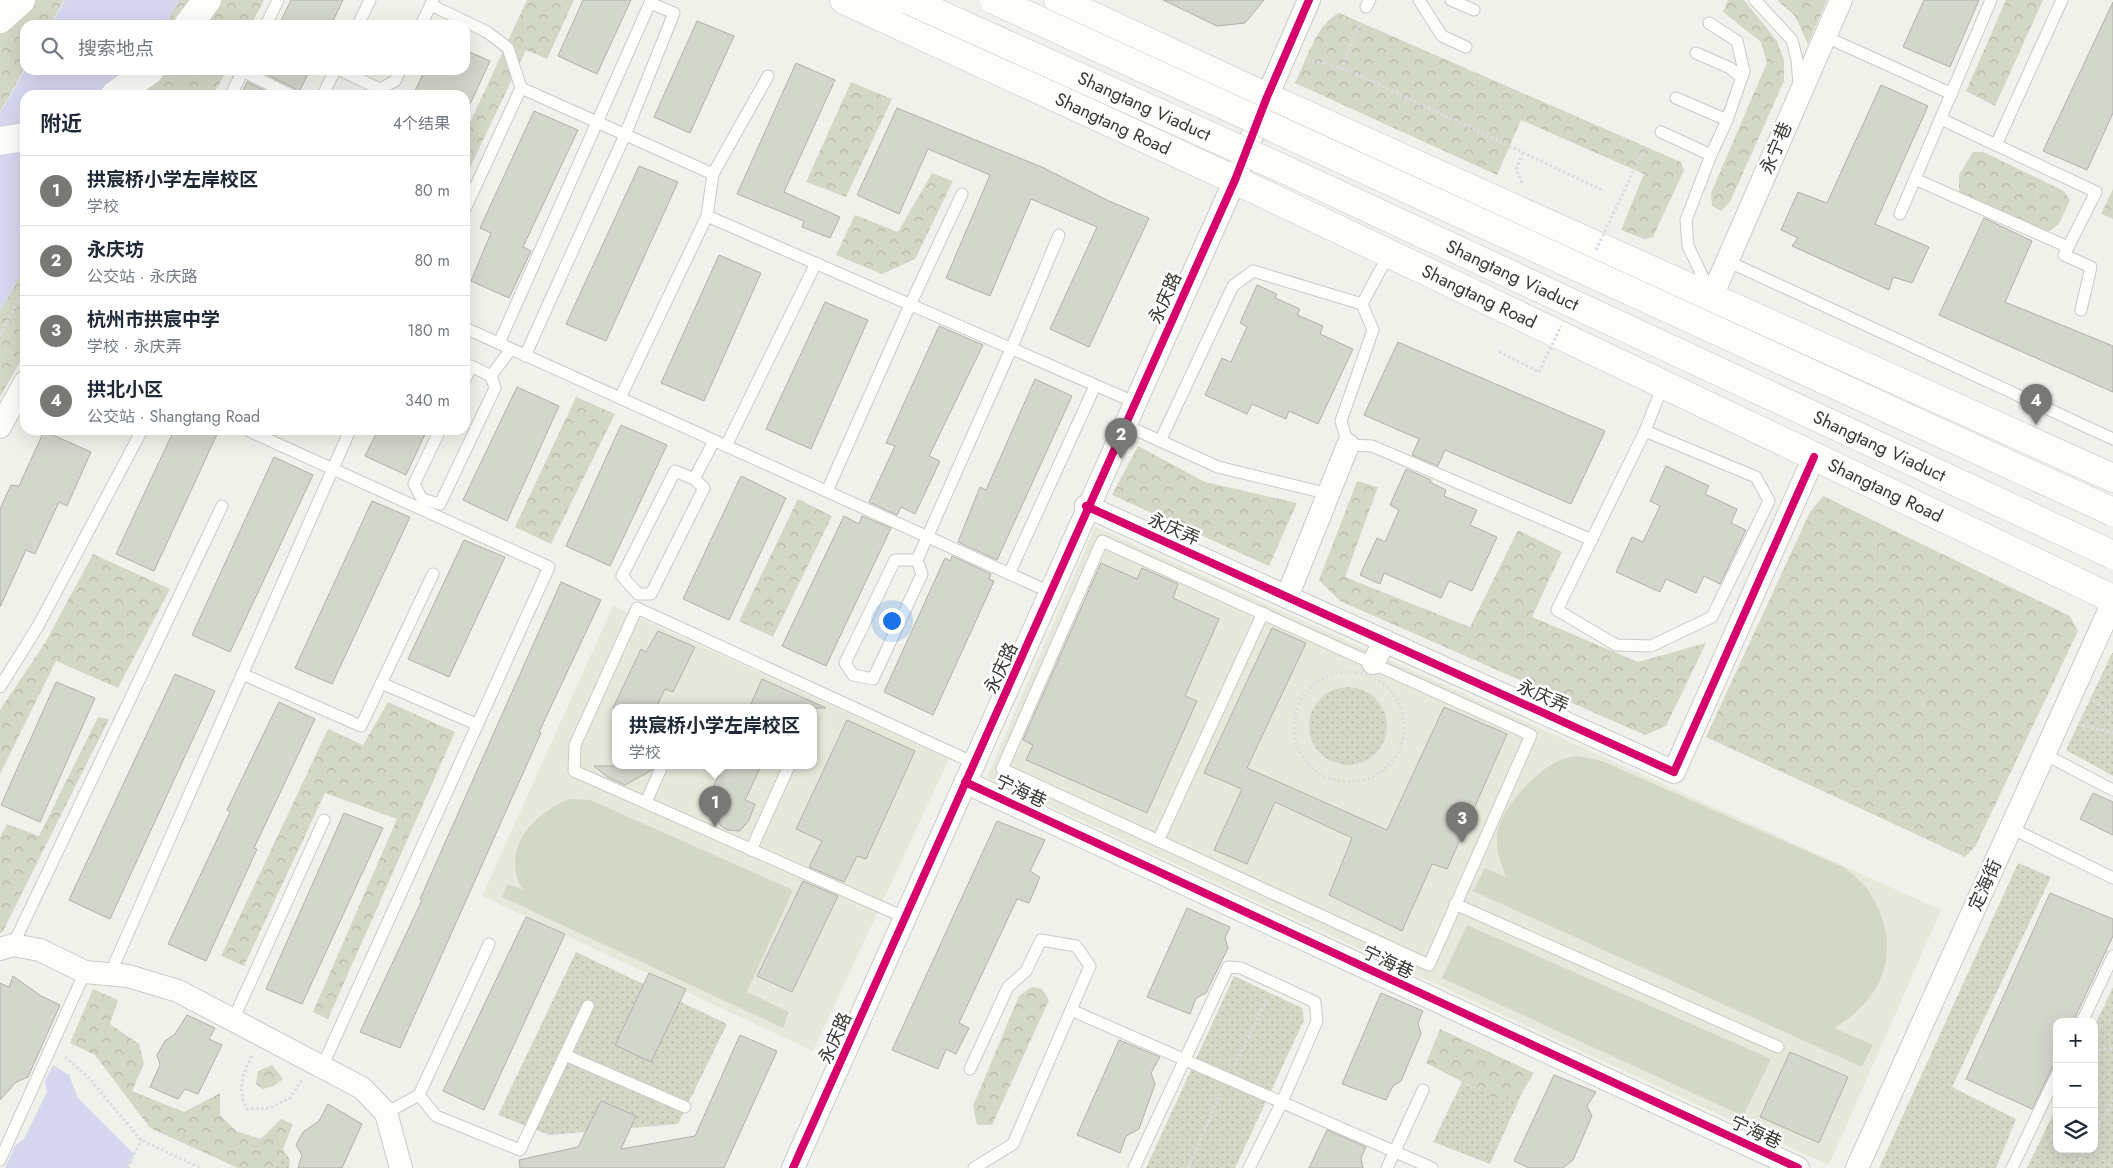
<!DOCTYPE html>
<html lang="zh">
<head>
<meta charset="utf-8">
<style>
  :root { --surface:#fff; --page:#f6f6f7; --text:#1f2937; --muted:#747a83; --line:#e0e1e3; --accent:#787974 }
  body { margin:0; font-family:Jost,"Noto Sans SC",sans-serif; background:var(--page); color:var(--text) }
  .controls { position:absolute; right:15px; bottom:15px; display:grid; overflow:hidden; border-radius:10px; box-shadow:0 5px 20px #0002 }
  .controls button { width:45px; height:45px; display:grid; place-items:center; padding:0; border:0; border-bottom:1px solid var(--line); background:var(--surface); color:var(--text); font:25px sans-serif }
  .you { position:absolute; left:891px; top:620px; width:18px; height:18px; margin:-12px; border:4px solid #fff; border-radius:50%; background:#1a73e8; box-shadow:0 0 0 8px #1a73e833 }
  .badge { display:grid; place-items:center; width:32px; height:32px; border-radius:50%; background:var(--accent); color:#fff; font-size:16px; font-weight:700 }
  .pin { position:absolute; translate:-50% -41px; filter:drop-shadow(0 1px 2px #0008) }
  .pin::after { content:''; position:absolute; top:26px; width:18px; height:15px; background:inherit; clip-path:polygon(0 0,100% 0,50% 100%) }
  .popup { position:absolute; left:612px; top:704px; width:205px; height:65px; box-sizing:border-box; display:grid; place-content:center; border-radius:10px; background:var(--surface); filter:drop-shadow(0 1px 4px #0005); font-size:16px; white-space:nowrap; color:var(--muted) }
  .popup b { font-size:19px; color:var(--text) }
  .popup::after { content:''; position:absolute; left:50%; top:100%; margin-left:-10px; border:10px solid transparent; border-top-color:var(--surface) }
  .list { margin:0; padding:0; list-style:none }
  h2 { display:flex; justify-content:space-between; align-items:center; height:65px; margin:0; padding:0 20px; font-size:21px }
  h2 small { font-size:16px; font-weight:400; color:var(--muted) }
  .list li { display:grid; grid-template-columns:32px 1fr auto; gap:15px; align-items:center; box-sizing:border-box; height:70px; padding:0 20px; border-top:1px solid var(--line) }
  .list b { display:block; font-size:19px; white-space:nowrap }
  .list p { margin:0; font-size:16px; white-space:nowrap; color:var(--muted) }
  .list em { font-size:16px; font-style:normal; color:var(--muted) }
  .icon { flex:none; width:28px; height:28px; fill:none; stroke:currentColor; stroke-width:2; stroke-linecap:round; stroke-linejoin:round }
  .map { position:relative; flex:none; width:2113px; height:1168px; overflow:hidden }
  .search { position:absolute; background:var(--surface); box-shadow:0 5px 20px #0002; left:20px; top:20px; width:450px; height:55px; display:flex; align-items:center; gap:12px; box-sizing:border-box; padding:0 18px; border-radius:15px; color:var(--muted); font-size:19px }
  .panel { position:absolute; background:var(--surface); box-shadow:0 5px 20px #0002; left:20px; top:90px; width:450px; height:345px; border-radius:15px }
  .map>svg:first-child { display:block }
</style>
</head>
<body>
<div class="map">
<svg width="2113" height="1168" viewBox="0 0 2113 1168">
  <defs>
    <pattern id="grass-dots" width="8" height="8" patternUnits="userSpaceOnUse" patternTransform="scale(1.25)"><rect width="8" height="8" fill="#d3d7c6"/><path d="M2 2h.1M6 6h.1" fill="none" stroke="#b6b9ab" stroke-width="1.8" stroke-linecap="round"/></pattern>
    <pattern id="forest-crowns" width="20" height="18" patternUnits="userSpaceOnUse" patternTransform="scale(1.25)"><rect width="20" height="18" fill="#d3d7c6"/><path d="M2 6a3 3 0 1 1 6 0M12 15a3 3 0 1 1 6 0" fill="none" stroke="#b6b9ab"/></pattern>
  </defs>
  <rect width="100%" height="100%" fill="#f0f1ea"/>
  <g fill="#e5e8da" fill-rule="evenodd">
    <path d="M1095 527 1941 910 1829 1165 987 777Z"/>
    <path d="M613 606 949 759 813 1051 482 896ZM616 708H814V766H616Z"/>
  </g>
  <g fill="url(#grass-dots)">
    <path d="M2112 653H2113V776L2066 750Z"/>
    <circle cx="1348" cy="726" r="39"/>
    <path d="M2018 863 2051 877 1952 1087 2016 1119 1996 1168H1879Z"/>
    <path d="M576 952 727 1024 678 1124 549 1135 498 1115Z"/>
    <path d="M1234 976 1302 1008 1304 1020 1235 1168H1146Z"/>
    <path d="M2113 987V1168H2027L2057 1106V1149H2094V1027Z"/>
    <path d="M1462 1082 1498 1099 1523 1091 1490 1164 1433 1142Z"/>
    <path d="M283 1149 290 1160 289 1168H275Z"/>
  </g>
  <g fill="url(#forest-crowns)">
    <path d="M0 0H64L50 25H25V68L0 112Z"/>
    <path d="M179 0H264L251 25H165Z"/>
    <path d="M527 0H574L547 59 526 50 465 178V133Z"/>
    <path d="M1728 0H1744L1777 41 1784 60V81L1730 202 1721 211 1712 206 1711 193 1767 63 1761 42 1723 12Z"/>
    <path d="M1777 0H1827L1808 44 1795 16Z"/>
    <path d="M2006 0H2043L1995 106 1966 91Z"/>
    <path d="M1339 13 1681 162 1684 170 1653 237 1644 239 1621 230 1644 174 1521 120 1497 175 1295 83C1306 61 1317 23 1339 13Z"/>
    <path d="M138 70H227L213 95H123Z"/>
    <path d="M851 82 892 99 846 197 806 182Z"/>
    <path d="M1973 152H1983L2064 191 2070 200 2059 224 2048 232 1959 192V175Z"/>
    <path d="M932 173 953 181 915 259 882 274 836 255 855 215 898 232Z"/>
    <path d="M2113 189V219L2101 214Z"/>
    <path d="M25 266V353L0 397V311Z"/>
    <path d="M576 397 615 414 551 544 515 527Z"/>
    <path d="M1138 446 1205 482 1297 503 1269 566 1112 495Z"/>
    <path d="M1357 481 1378 487 1345 577 1470 627 1518 530 1562 552 1532 617 1638 662 1706 643 1666 726 1645 735 1340 601 1319 580Z"/>
    <path d="M1823 496 2070 616 2078 631 1975 847 1965 857 1706 737 1810 512Z"/>
    <path d="M798 499 832 516 773 637 739 621Z"/>
    <path d="M93 554 170 589 118 688 56 661 0 774V710L45 643Z"/>
    <path d="M388 702 455 732 328 1019 313 1012 397 819 325 793 244 966 221 956 328 729 363 745Z"/>
    <path d="M98 717 109 719 2 933H0V837L7 824 39 836Z"/>
    <path d="M1032 987 1042 989 1049 1000 992 1125H977L973 1106 1019 996Z"/>
    <path d="M93 989 118 1000 110 1024 139 1044 144 1064 132 1091 184 1112 220 1093V1115L236 1131 261 1139 281 1119 293 1124 275 1168H238L150 1128 95 1055 70 1043Z"/>
    <path d="M1440 1029 1534 1073 1523 1091 1498 1099 1490 1096 1426 1063Z"/>
    <path d="M272 1065 283 1079 274 1086 263 1089 256 1084 258 1071Z"/>
  </g>
  <g fill="#d3d7c6">
    <path d="M1577 756 1602 761 1845 868C1852 874 1862 881 1867 889 1904 942 1888 997 1834 1028L1873 1045 1862 1067 1473 891 1485 868 1506 877C1501 863 1496 852 1497 836 1498 811 1536 771 1558 761 1563 758 1571 757 1577 756Z"/>
    <path d="M569 799 590 800 793 890 747 992 789 1012 783 1028 502 897 508 884 523 890C499 850 533 814 569 799Z"/>
    <path d="M1467 925 1771 1059 1743 1116 1442 978Z"/>
  </g>
  <g fill="#d7d6f0">
    <path d="M65 0H179L165 25H51Z"/>
    <path d="M25 70H138L123 95H25V266L0 311V113Z"/>
    <path d="M53 1065 69 1075 78 1098 134 1154 127 1168H5L15 1146 24 1139 47 1092 45 1081Z"/>
  </g>
  <g fill="#d3d6cb" stroke="#b0b1ac">
    <path d="M291 0H343L331 25H279Z"/>
    <path d="M583 0H631L597 74 558 56Z"/>
    <path d="M1163 0H1264L1245 23 1217 26Z"/>
    <path d="M1924 0H1979L1950 67 1903 47Z"/>
    <path d="M2113 2V113L2087 170 2043 151Z"/>
    <path d="M697 21 734 36 690 133 654 117Z"/>
    <path d="M465 50 490 61 465 115V95H413L425 70H465Z"/>
    <path d="M796 63 835 80 784 192 840 217 830 238 802 227 804 221 737 194Z"/>
    <path d="M257 70H310L298 94 294 88Z"/>
    <path d="M247 82 274 95H241Z"/>
    <path d="M1881 85 1928 106 1875 224 1929 247 1912 283 1893 277 1889 290 1792 246 1798 238 1781 230 1798 192 1827 203Z"/>
    <path d="M897 108 1044 168 1109 201 1149 218 1089 347 1050 329 1097 227 1031 199 990 296 946 278 990 175 928 149 899 214 857 195Z"/>
    <path d="M534 111 578 130 523 247 531 251 509 298 471 281 491 233 480 228Z"/>
    <path d="M639 166 678 182 606 341 566 324Z"/>
    <path d="M1984 218 2032 241 2005 302 2113 346V392L1939 315Z"/>
    <path d="M719 255 761 273 704 401 661 383Z"/>
    <path d="M1257 285 1277 294 1275 298 1300 309 1297 315 1323 326 1320 334 1353 349 1318 424 1289 411 1286 419 1252 404 1247 414 1205 395 1222 358 1231 362 1247 327 1240 323Z"/>
    <path d="M825 302 868 320 811 449 766 429Z"/>
    <path d="M939 326 983 345 929 456 940 461 915 514 901 507 897 515 869 502 895 446 886 443Z"/>
    <path d="M1398 342 1605 431 1571 504 1445 450 1438 466 1412 455 1419 439 1364 415Z"/>
    <path d="M1035 379 1072 396 997 560 958 542 980 487 986 490Z"/>
    <path d="M517 387 559 406 507 521 463 500Z"/>
    <path d="M621 425 667 445 610 566 566 546Z"/>
    <path d="M174 430H219L154 571 116 554Z"/>
    <path d="M378 430H427L406 475 365 456Z"/>
    <path d="M44 431 91 452 67 506 59 502 35 554 26 550 0 607V509L11 485 19 486Z"/>
    <path d="M274 457 313 475 230 652 192 635Z"/>
    <path d="M1666 466 1709 486 1705 494 1737 509 1731 523 1746 530 1720 584 1704 576 1696 593 1666 579 1660 592 1616 572 1632 537 1643 542 1660 506 1650 501Z"/>
    <path d="M1406 469 1431 480 1430 482 1446 490 1444 496 1477 510 1470 525 1497 537 1472 591 1449 581 1441 598 1384 573 1380 584 1360 575 1377 538 1385 542 1399 510 1390 505Z"/>
    <path d="M741 476 786 498 729 620 683 599Z"/>
    <path d="M372 501 410 517 332 684 295 668Z"/>
    <path d="M844 516 859 524 862 516 891 528 826 666 782 646Z"/>
    <path d="M464 540 505 557 449 677 408 659Z"/>
    <path d="M952 556 991 574 989 579 994 581 933 715 884 692 945 558 950 561Z"/>
    <path d="M1101 563 1137 579 1142 568 1178 584 1173 598 1219 619 1185 696 1197 701 1147 813 1026 760 1033 745 1023 740Z"/>
    <path d="M561 582 601 600 539 732 541 733 400 1048 360 1032 422 900 420 899Z"/>
    <path d="M1272 628 1306 643 1247 768 1387 830 1444 707 1507 734 1447 869 1432 864 1402 931 1329 895 1352 838 1275 802 1247 864 1214 850 1242 789 1204 773Z"/>
    <path d="M658 631 695 647 673 692 665 689 656 708H613L641 649 646 652Z"/>
    <path d="M175 674 215 691 110 919 69 900Z"/>
    <path d="M762 679 826 708H749Z"/>
    <path d="M56 682 95 698 40 822 1 805Z"/>
    <path d="M279 702 315 719 254 848 257 849 206 961 168 944 230 812 227 810Z"/>
    <path d="M847 720 915 751 866 859 857 856 844 882 809 867 822 841 796 829Z"/>
    <path d="M594 766H654L652 770 625 785 609 778Z"/>
    <path d="M723 766H761L745 800 755 804 749 820 740 831 727 830 720 825 716 802 708 798Z"/>
    <path d="M2093 793 2113 802V835L2080 819Z"/>
    <path d="M344 813 383 828 302 1004 266 989Z"/>
    <path d="M997 821 1045 840 1030 871 1040 877 1029 903 1017 899 959 1023 969 1028 956 1054 946 1049 938 1069 892 1050Z"/>
    <path d="M803 881 838 896 792 992 757 976Z"/>
    <path d="M2050 893 2113 919V936L2073 1022H2057V1058L2032 1109 1966 1079Z"/>
    <path d="M1187 908 1230 927 1225 938 1228 948 1206 993 1196 998 1190 1014 1147 997Z"/>
    <path d="M526 917 565 934 484 1110 443 1091Z"/>
    <path d="M649 973 686 989 651 1062 615 1045Z"/>
    <path d="M13 976 41 996 60 1005 28 1077 16 1082 0 1100V983L9 987Z"/>
    <path d="M1381 993 1423 1011 1418 1023 1421 1034 1401 1081 1393 1086 1386 1100 1342 1084Z"/>
    <path d="M187 1015 215 1028 209 1039 222 1045 198 1094 185 1089 178 1099 150 1087 160 1065 157 1055 165 1041 175 1034Z"/>
    <path d="M740 1035 777 1051 724 1168H520L519 1160 578 1147 601 1101 636 1116 621 1149 695 1136Z"/>
    <path d="M1119 1040 1160 1057 1151 1073 1155 1084 1139 1129 1126 1136 1120 1153 1077 1135Z"/>
    <path d="M1790 1052 1848 1077 1819 1143 1760 1117Z"/>
    <path d="M1554 1075 1596 1092 1587 1106 1592 1116 1573 1160 1563 1168H1529L1514 1161Z"/>
    <path d="M328 1104 362 1124 342 1168H298L302 1155 296 1145 303 1132 319 1121Z"/>
    <path d="M1327 1130 1366 1147 1361 1158 1363 1168H1309Z"/>
  </g>
  <g fill="none" stroke-linecap="round" stroke-linejoin="round">
    <defs>
      <g id="lane">
        <path d="M1419 0 1442 36 1466 47"/>
        <path d="M1451 0 1474 10"/>
        <path d="M1755 0 1792 40 1797 60 1799 85"/>
        <path d="M431 5 487 32 508 48 521 88"/>
        <path d="M1366 7 1370 0"/>
        <path d="M266 25 278 0"/>
        <path d="M358 25 370 0"/>
        <path d="M421 25 433 0"/>
        <path d="M1824 36 1952 94"/>
        <path d="M1696 53 1730 68 1742 78"/>
        <path d="M240 70 291 95"/>
        <path d="M340 70 380 89 395 81 400 70"/>
        <path d="M231 95 243 70"/>
        <path d="M323 95 335 70"/>
        <path d="M1676 98 1727 120"/>
        <path d="M1941 119 2096 192 2064 255 2091 267 2081 310"/>
        <path d="M1661 132 1711 155"/>
        <path d="M1996 145 2062 0"/>
        <path d="M1915 179 2068 247"/>
        <path d="M465 209 521 88 713 174"/>
        <path d="M1900 214 1991 0"/>
        <path d="M707 216 1134 402"/>
        <path d="M1727 261 2113 439"/>
        <path d="M1709 290 1688 246 1686 220 1711 155 1727 120 1744 71 1737 41 1709 23"/>
        <path d="M1362 304 1389 254"/>
        <path d="M465 328 1052 593"/>
        <path d="M499 343 650 3 674 13 625 135 525 356"/>
        <path d="M491 376 511 349"/>
        <path d="M620 398 707 216 713 174 768 76"/>
        <path d="M1125 425 1218 467 1329 494"/>
        <path d="M247 430 549 567 322 1067"/>
        <path d="M440 430 414 484 422 499 440 504 495 388 491 376 471 366 465 380"/>
        <path d="M1645 431 1756 477 1769 501 1712 617 1651 646 1616 645 1557 610 1645 431 1663 385"/>
        <path d="M1160 441 1233 286 1253 271 1362 304 1373 330 1341 421 1348 445 1372 446 1592 540"/>
        <path d="M726 446 816 263"/>
        <path d="M694 479 704 488 651 594H638L622 576 675 471 694 479 714 441"/>
        <path d="M827 491 910 305 962 194"/>
        <path d="M1102 541 1531 735 1429 965 1002 769Z"/>
        <path d="M917 560H895L845 663 853 675 873 679 922 574 917 560 1011 349 1059 235"/>
        <path d="M1009 574 1095 386"/>
        <path d="M242 674 361 726 433 574"/>
        <path d="M381 683 476 724"/>
        <path d="M0 687 38 626 142 430"/>
        <path d="M2044 754 2113 790"/>
        <path d="M646 802 662 766"/>
        <path d="M2011 828 2113 878"/>
        <path d="M1158 841 1263 613"/>
        <path d="M751 850 789 766"/>
        <path d="M1455 904 1778 1047"/>
        <path d="M906 918 574 771 575 745 637 608 974 763"/>
        <path d="M13 945 222 506"/>
        <path d="M110 974 350 430"/>
        <path d="M1071 1010 1432 1168"/>
        <path d="M233 1020 324 820"/>
        <path d="M2082 1022 2113 956"/>
        <path d="M565 1055 685 1107"/>
        <path d="M970 1069 1008 987 1026 971 1041 940 1076 946 1090 966 1013 1144 974 1168"/>
        <path d="M419 1095 436 1116 520 1150 588 1006"/>
        <path d="M386 1113 419 1095 489 944"/>
        <path d="M0 1160 85 972"/>
        <path d="M1134 1168 1228 967 1241 968 1315 1002 1317 1021 1282 1102 1249 1168"/>
        <path d="M1387 1168 1423 1090"/>
        <path d="M2012 1168 2057 1074"/>
      </g>
      <g id="street">
        <path d="M1712 296 1841 0"/>
        <path d="M0 427 25 382"/>
        <path d="M1086 506 1674 772 1814 457"/>
        <path d="M1287 597 1348 445"/>
        <path d="M1373 663 1385 641"/>
        <path d="M965 782 1798 1168"/>
        <path d="M0 949 13 945 40 950 85 972 128 976 178 991 362 1088 386 1113 401 1168"/>
        <path d="M793 1168 1235 180 1267 97 1309 0"/>
        <path d="M1857 1168 2113 602"/>
      </g>
      <g id="primary">
        <path id="s1" d="M844 0 1235 180 2113 599"/>
        <path d="M1058 0 1267 97 2113 478"/>
      </g>
      <g id="highway">
        <path d="M862 0 934 17"/>
        <path d="M0 19 21 0"/>
        <path d="M188 25 207 0"/>
        <path d="M115 95 150 70"/>
        <path d="M0 141 25 137"/>
      </g>
    </defs>
    <use href="#lane" stroke="#cacbc6" stroke-width="13"/>
    <use href="#street" stroke="#cacbc6" stroke-width="24"/>
    <use href="#primary" stroke="#cacbc6" stroke-width="29"/>
    <use href="#highway" stroke="#cacbc6" stroke-width="29"/>
    <g stroke="#dcdddb" stroke-width="3" stroke-dasharray="2.5 2.5" stroke-linecap="butt">
      <path d="M1307 61 1325 63 1357 74 1604 191"/>
      <path d="M1341 69 1360 23"/>
      <path d="M1522 183 1516 169 1523 153"/>
      <path d="M0 335 25 290"/>
      <path d="M1499 352 1539 372"/>
      <circle cx="1349" cy="727" r="55"/>
      <path d="M2093 701 2113 715"/>
      <path d="M2082 725 2113 733"/>
      <path d="M2094 1050 2113 1048"/>
      <path d="M252 1056C242 1075 237 1089 247 1109L270 1108 290 1098 302 1080"/>
      <path d="M65 1057 89 1078 141 1140 201 1168"/>
      <path d="M1235 1065 1267 999"/>
      <path d="M2094 1132 2113 1100"/>
      <path d="M128 1168 141 1140"/>
      <path d="M1188 1168 1221 1093"/>
      <path d="M2074 1168 2085 1149"/>
    </g>
    <use href="#lane" stroke="#fdfdfc" stroke-width="11"/>
    <use href="#street" stroke="#fdfdfc" stroke-width="22"/>
    <use href="#primary" stroke="#fdfdfc" stroke-width="28"/>
    <use href="#highway" stroke="#fdfdfc" stroke-width="28"/>
    <defs>
      <g id="highway-bridge">
        <path id="s2" d="M908 0 1288 171 2113 555"/>
        <path d="M994 0 2113 512"/>
      </g>
    </defs>
    <use href="#highway-bridge" stroke="#cacbc6" stroke-width="29" stroke-linecap="butt"/>
    <g stroke="#dcdddb" stroke-width="3" stroke-dasharray="2.5 2.5" stroke-linecap="butt">
      <path d="M1596 250 1642 153"/>
      <path d="M1539 372 1561 326"/>
    </g>
    <use href="#highway-bridge" stroke="#fdfdfc" stroke-width="28"/>
    <defs>
      <g id="cycleway">
        <path d="M1086 506 1674 772 1814 457"/>
        <path d="M965 782 1798 1168"/>
        <path d="M793 1168 1235 180 1267 97 1309 0"/>
      </g>
    </defs>
    <use href="#cycleway" stroke="#fff" stroke-width="11"/>
    <use href="#cycleway" stroke="#d6006c" stroke-width="8"/>
  </g>
  <g text-anchor="middle" stroke-width="5" stroke-linejoin="round" paint-order="stroke">
    <g font-size="18" fill="#373934" stroke="#fff">
      <text dy="6" stroke="none"><textPath href="#s2" startOffset="259">Shangtang Viaduct</textPath></text>
      <text dy="6" stroke="none"><textPath href="#s1" startOffset="296">Shangtang Road</textPath></text>
      <text transform="translate(1776 148) rotate(-67)" y="6">永宁巷</text>
      <text dy="6" stroke="none"><textPath href="#s2" startOffset="664">Shangtang Viaduct</textPath></text>
      <text dy="6" stroke="none"><textPath href="#s1" startOffset="701">Shangtang Road</textPath></text>
      <text transform="translate(1165 298) rotate(-66)" y="6">永庆路</text>
      <text dy="6" stroke="none"><textPath href="#s2" startOffset="1069">Shangtang Viaduct</textPath></text>
      <text dy="6" stroke="none"><textPath href="#s1" startOffset="1151">Shangtang Road</textPath></text>
      <text transform="translate(1174 529) rotate(24)" y="6">永庆弄</text>
      <text transform="translate(1001 668) rotate(-65)" y="6">永庆路</text>
      <text transform="translate(1543 696) rotate(24)" y="6">永庆弄</text>
      <text transform="translate(1021 791) rotate(25)" y="6">宁海巷</text>
      <text transform="translate(1985 885) rotate(-66)" y="6">定海街</text>
      <text transform="translate(1388 962) rotate(25)" y="6">宁海巷</text>
      <text transform="translate(835 1038) rotate(-66)" y="6">永庆路</text>
      <text transform="translate(1756 1132) rotate(25)" y="6">宁海巷</text>
    </g>
  </g>
</svg>
<div class="controls">
<button>+</button>
<button>−</button>
<button><svg class="icon" aria-label="layers" viewBox="0 0 24 24"><path d="M12 4l9 5-9 5-9-5zM3 14l9 5 9-5"/></svg></button>
</div>
<div class="you"></div>
<div class="pin badge" style="left:715px;top:827px">1</div>
<div class="popup"><b>拱宸桥小学左岸校区</b>学校</div>
<div class="pin badge" style="left:1121px;top:459px">2</div>
<div class="pin badge" style="left:1462px;top:843px">3</div>
<div class="pin badge" style="left:2036px;top:425px">4</div>
<div class="search"><svg class="icon" aria-label="search" viewBox="0 0 24 24"><circle cx="10" cy="10" r="6"/><path d="M15 15l6 6"/></svg>搜索地点</div>
<section class="panel">
<h2>附近<small>4个结果</small></h2>
<ul class="list">
<li><span class="badge">1</span><div><b>拱宸桥小学左岸校区</b><p>学校</p></div><em>80 m</em></li>
<li><span class="badge">2</span><div><b>永庆坊</b><p>公交站 · 永庆路</p></div><em>80 m</em></li>
<li><span class="badge">3</span><div><b>杭州市拱宸中学</b><p>学校 · 永庆弄</p></div><em>180 m</em></li>
<li><span class="badge">4</span><div><b>拱北小区</b><p>公交站 · Shangtang Road</p></div><em>340 m</em></li>
</ul>
</section>
</div>
</body>
</html>
